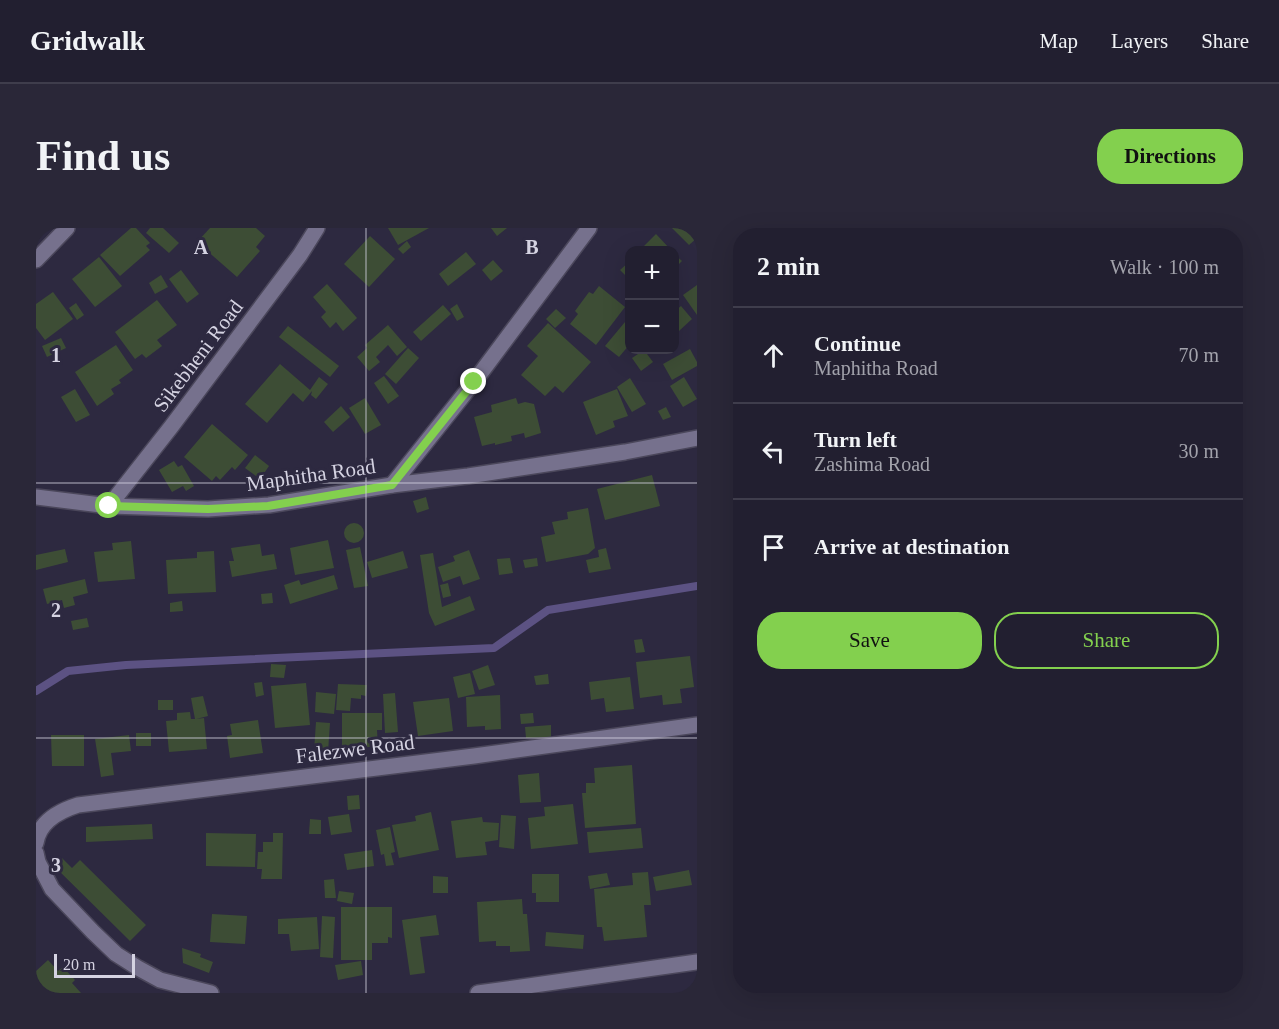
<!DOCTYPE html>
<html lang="en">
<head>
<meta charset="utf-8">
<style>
  :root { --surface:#221f30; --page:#2a2738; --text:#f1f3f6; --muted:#a2a2ab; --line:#3f3d4c; --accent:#83d04e }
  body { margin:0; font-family:Georgia,serif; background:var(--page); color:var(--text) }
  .controls { position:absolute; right:18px; top:18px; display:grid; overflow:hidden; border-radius:12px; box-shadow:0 6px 24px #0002 }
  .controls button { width:54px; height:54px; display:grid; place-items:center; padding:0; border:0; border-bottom:2px solid var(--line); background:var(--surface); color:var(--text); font:30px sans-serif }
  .scale { position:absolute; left:18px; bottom:15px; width:81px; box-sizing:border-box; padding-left:6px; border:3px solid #d5d3e2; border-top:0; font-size:16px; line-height:21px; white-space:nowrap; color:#d5d3e2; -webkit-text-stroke:4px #2d2940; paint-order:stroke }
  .stop { position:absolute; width:18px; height:18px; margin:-14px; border:4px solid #83d04e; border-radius:50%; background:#fff }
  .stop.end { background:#83d04e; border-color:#fff; box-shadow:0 2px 6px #0008 }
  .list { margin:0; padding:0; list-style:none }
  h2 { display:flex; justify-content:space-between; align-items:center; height:78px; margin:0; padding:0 24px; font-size:26px }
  h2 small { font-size:20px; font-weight:400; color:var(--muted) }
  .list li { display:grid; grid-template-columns:39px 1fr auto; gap:18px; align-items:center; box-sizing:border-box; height:96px; padding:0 24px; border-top:2px solid var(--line) }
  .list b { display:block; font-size:22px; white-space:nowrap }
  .list p { margin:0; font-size:20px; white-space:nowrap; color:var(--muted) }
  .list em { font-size:20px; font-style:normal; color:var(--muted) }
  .actions { display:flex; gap:12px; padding:18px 24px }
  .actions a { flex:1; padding:14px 0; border:2px solid var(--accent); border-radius:24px; text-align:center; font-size:21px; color:var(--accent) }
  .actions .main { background:var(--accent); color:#111 }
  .icon { flex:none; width:33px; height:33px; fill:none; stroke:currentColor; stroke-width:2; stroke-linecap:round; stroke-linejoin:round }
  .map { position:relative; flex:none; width:661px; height:765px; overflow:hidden; border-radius:24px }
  header { display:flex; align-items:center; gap:36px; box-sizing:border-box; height:84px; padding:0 30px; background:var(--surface); border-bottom:2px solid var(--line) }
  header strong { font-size:28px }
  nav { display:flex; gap:33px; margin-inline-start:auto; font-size:21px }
  .intro { display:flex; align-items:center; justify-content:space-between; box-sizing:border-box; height:144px; padding:0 36px }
  h1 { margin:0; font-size:42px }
  .button { padding:15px 27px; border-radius:24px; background:var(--accent); color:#111; font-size:21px; font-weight:700 }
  main { display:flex; gap:36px; padding:0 36px }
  aside { flex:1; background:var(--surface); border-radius:24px; box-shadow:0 6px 24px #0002 }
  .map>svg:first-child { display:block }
</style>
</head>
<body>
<header>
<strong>Gridwalk</strong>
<nav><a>Map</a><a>Layers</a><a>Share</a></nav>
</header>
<div class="intro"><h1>Find us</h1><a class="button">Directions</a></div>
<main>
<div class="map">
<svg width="661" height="765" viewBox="0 0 661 765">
  <rect width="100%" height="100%" fill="#2d2940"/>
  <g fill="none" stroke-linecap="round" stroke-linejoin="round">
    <path stroke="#5c5283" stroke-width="8" d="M0 463 32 443 90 437 458 420 512 382 661 358"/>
  </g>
  <g fill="#3d4d35">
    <path d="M95 0H100L114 15 110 18 114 22 84 48 64 27Z"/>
    <path d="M114 0H127L143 15 133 25 110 5Z"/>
    <path d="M174 0H220L229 8 220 19 224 23 201 49 161 14Z"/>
    <path d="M352 0H393L362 17Z"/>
    <path d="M455 0H471L461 8Z"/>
    <path d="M636 0H661V10L653 17Z"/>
    <path d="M620 6 635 22H604Z"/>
    <path d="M334 8 359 31 333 59 308 36Z"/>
    <path d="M371 13 375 19 367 26 362 21Z"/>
    <path d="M430 24 440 36 412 58 403 46Z"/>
    <path d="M638 26 646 33 638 41Z"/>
    <path d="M63 29 86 58 59 79 36 51Z"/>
    <path d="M457 32 467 43 455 53 446 42Z"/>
    <path d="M594 33V52L584 42Z"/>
    <path d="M145 42 163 66 151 75 133 51Z"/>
    <path d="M125 47 132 59 119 66 113 55Z"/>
    <path d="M291 56 321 90 307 103 300 94 294 100 285 89 290 84 277 69Z"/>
    <path d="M661 57V87L647 67Z"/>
    <path d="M563 58 589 79 560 117 534 96 542 86 539 83 553 64 557 66Z"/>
    <path d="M17 64 37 91 9 112 0 100V76Z"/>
    <path d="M121 72 141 97 121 112 126 118 110 130 106 126 99 131 79 104Z"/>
    <path d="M40 75 48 87 41 92 33 80Z"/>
    <path d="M421 76 428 89 421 93 414 81Z"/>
    <path d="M407 77 415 86 385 113 377 104Z"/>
    <path d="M645 78 656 91 643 103 638 98V84Z"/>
    <path d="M520 81 530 90 519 100 510 91Z"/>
    <path d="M594 88V116L583 129 569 118Z"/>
    <path d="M512 95 555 134 527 165 519 158 509 168 485 147 502 128 491 118Z"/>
    <path d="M352 97 371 119 361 128 352 117 340 129 344 134 333 143 321 129 331 120 329 117Z"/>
    <path d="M252 98 303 138 294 149 243 109Z"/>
    <path d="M25 110 30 120 11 129 6 118Z"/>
    <path d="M80 117 97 142 83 152 85 155 75 161 78 166 61 178 39 144Z"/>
    <path d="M372 120 383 130 360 156 349 146Z"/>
    <path d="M654 121 661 134V138L636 152 627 136Z"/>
    <path d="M608 122 617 134 605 143 596 130Z"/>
    <path d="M244 136 274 162 283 149 292 156 280 171 275 167 276 163 267 174 257 165 231 195 209 176Z"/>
    <path d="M348 148 363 168 352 176 338 155Z"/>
    <path d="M648 149 661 171 647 179 634 158Z"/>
    <path d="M594 150 610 176 596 184 581 159Z"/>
    <path d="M39 161 54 187 40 194 25 169Z"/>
    <path d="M581 161 592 188 577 193 579 199 560 207 547 174Z"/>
    <path d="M329 170 345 197 329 206 313 180Z"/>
    <path d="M480 170 482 176 489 174 498 176 505 205 489 210 488 205 475 208 476 213 459 217V215L446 218 438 189 456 184 455 177Z"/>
    <path d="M305 178 314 189 297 204 288 194Z"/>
    <path d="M630 179 635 189 627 192 622 183Z"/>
    <path d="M176 196 212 227 199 242 196 239 184 252 180 248 176 253 148 229Z"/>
    <path d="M219 227 233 238 224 251 209 240Z"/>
    <path d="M138 233 142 239 146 237 158 258 150 263 147 258 136 264 123 242Z"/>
    <path d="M616 247 624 278 569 292 561 261Z"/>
    <path d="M390 269 393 281 381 285 377 273Z"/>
    <path d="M552 280 559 320 552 326 510 334 505 309 519 306 516 294 532 291 531 284Z"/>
    <circle cx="318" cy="305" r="10"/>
    <path d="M292 312 298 340 259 347 254 320Z"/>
    <path d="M95 313 99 351 62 354 58 324 77 322 76 315Z"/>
    <path d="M224 316 226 328 238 326 241 341 196 349 193 333H198L195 320Z"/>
    <path d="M324 319 332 358 318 360 310 322Z"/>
    <path d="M570 320 575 341 553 345 550 332 563 329 562 322Z"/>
    <path d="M29 321 32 334 0 342V327Z"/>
    <path d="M433 322 444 351 427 357 424 348 407 354 402 339 419 333 417 328Z"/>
    <path d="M178 323 180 364 132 366 130 332 161 330V324Z"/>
    <path d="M367 323 372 340 336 350 331 334Z"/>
    <path d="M397 325 406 379 434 368 439 382 399 398 393 385 384 327Z"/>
    <path d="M474 330 477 345 463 347 461 331Z"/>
    <path d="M501 330 502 338 489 340 487 332Z"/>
    <path d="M298 347 302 361 254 376 248 357 263 352 265 357Z"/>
    <path d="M49 351 52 365 37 369 39 377 28 380 26 372 11 376 7 361Z"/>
    <path d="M412 355 415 368 407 370 404 357Z"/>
    <path d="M236 365 237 375 226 376 225 366Z"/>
    <path d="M146 373 147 383 134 384V375Z"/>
    <path d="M51 390 53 399 37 402 35 393Z"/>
    <path d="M606 411 609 424 600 425 598 412Z"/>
    <path d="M654 428 658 459 644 461 646 475 627 477 626 467 604 470 600 434Z"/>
    <path d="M235 436 250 437 248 450 234 449Z"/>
    <path d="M452 437 459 457 443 462 436 443Z"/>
    <path d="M434 445 439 466 422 470 417 449Z"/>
    <path d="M512 446 513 456 500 457 498 448Z"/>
    <path d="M594 449 598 481 570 484 568 470 555 472 553 454Z"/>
    <path d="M226 454 228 467 220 469 218 455Z"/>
    <path d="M270 455 274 497 239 500 235 458Z"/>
    <path d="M302 456 331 457 330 468 325 467V471L315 470 314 483 300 482Z"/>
    <path d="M280 464 300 466 298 486 279 484Z"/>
    <path d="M359 465 362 504 349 505 347 466Z"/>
    <path d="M464 467 465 501 449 502V498L431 499 430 469Z"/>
    <path d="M167 468 172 488 160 491 168 490 171 521 133 524 130 493 141 492V485L154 484 155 491H159L155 470Z"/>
    <path d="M413 470 417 503 382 508 377 474Z"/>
    <rect x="122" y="472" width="15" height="10"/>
    <path d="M306 485H346V502H341L342 519H306Z"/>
    <path d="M497 485 498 495 485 496 484 486Z"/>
    <path d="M222 492 227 525 194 530 191 508 196 507 194 496Z"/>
    <path d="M280 494 294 495 292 524 278 523Z"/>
    <path d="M515 497V509L490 510 489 499Z"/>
    <rect x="100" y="505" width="15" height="13"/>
    <path d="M15 507H48V538H16Z"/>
    <path d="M93 507 95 523 75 525 78 547 65 549 59 511Z"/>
    <path d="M596 537 600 596 549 600 546 565H550V555H559L558 540Z"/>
    <path d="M503 545 505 574 484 575 482 547Z"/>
    <path d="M323 567 324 581 312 582 311 568Z"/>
    <path d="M537 576 542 616 495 621 492 590 509 588 508 579Z"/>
    <path d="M395 584 403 622 363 630 356 597 380 593 379 588Z"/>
    <path d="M313 586 316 604 295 607 292 589Z"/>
    <path d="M465 587 480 588 478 621 463 619Z"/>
    <path d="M446 589 447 594 463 595 462 612 449 614 451 627 420 630 415 593Z"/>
    <path d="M274 591 285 592V606H273Z"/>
    <path d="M116 596 117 611 50 614V599Z"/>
    <path d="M354 599 359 624 355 625 358 637 350 638 348 626 345 627 340 602Z"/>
    <path d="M605 600 607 620 553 625 551 604Z"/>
    <path d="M170 605 220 606 219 639 170 638Z"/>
    <path d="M237 605H247L246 651H225L226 641H221L222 624H227V614H237Z"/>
    <path d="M336 622 338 638 311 642 308 626Z"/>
    <path d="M26 630 36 640 44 632 110 697 94 713 18 638Z"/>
    <path d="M653 642 656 657 620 663 617 649Z"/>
    <path d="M612 644 615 677H608L611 709 568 713 566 699H561L558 661 597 657 596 645Z"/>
    <path d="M571 645 574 657 554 661 552 648Z"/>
    <path d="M496 646H523V674H500V665H496Z"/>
    <path d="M397 648 412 649V665H397Z"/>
    <path d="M298 651 300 670H289L288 652Z"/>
    <path d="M303 663 318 665 316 676 301 673Z"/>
    <path d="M486 671 487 686H491L494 723 474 724V718H460V713L443 714 441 674Z"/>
    <path d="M305 679H356V710L352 709V715H336V732H305Z"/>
    <path d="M176 686 211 688 209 716 174 714Z"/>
    <path d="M400 687 403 707 384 709 389 745 374 747 366 692Z"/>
    <path d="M286 688 299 689 297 730 284 729Z"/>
    <path d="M281 689 283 721 255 723 253 706H242V691Z"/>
    <path d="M510 704 548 707 547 721 509 718Z"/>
    <path d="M146 720 165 726 164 729 177 734 173 745 147 735Z"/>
    <path d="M12 732 22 743 27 739 39 752 36 755 45 765H0V743Z"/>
    <path d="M325 733 327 747 302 752 299 737Z"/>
  </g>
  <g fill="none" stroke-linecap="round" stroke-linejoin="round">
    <defs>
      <g id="street">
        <path d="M0 32 31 0"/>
        <path d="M356 257 438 154 553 0"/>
        <path d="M0 269 73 278 172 281 233 277 356 257 432 248 589 224 661 210"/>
        <path d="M73 278 135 199 264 27 281 0"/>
        <path d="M0 615C3 594 23 583 42 577L438 528 661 497"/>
        <path d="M0 625 2 634 16 661 57 704 80 726 102 740 124 752 175 765"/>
        <path d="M442 765 661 734"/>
      </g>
    </defs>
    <use href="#street" stroke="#4b475b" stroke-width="18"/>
    <use href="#street" stroke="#76718d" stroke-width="15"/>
  </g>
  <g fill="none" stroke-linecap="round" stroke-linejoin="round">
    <path stroke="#83d04e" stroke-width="8" d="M73 278 172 281 232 278 356 257 438 154"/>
  </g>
  <path fill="none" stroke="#d5d3e2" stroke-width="1.5" stroke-opacity="0.55" d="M330 0V765M0 255H661M0 510H661"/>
  <g text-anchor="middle" stroke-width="6" stroke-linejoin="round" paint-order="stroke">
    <g font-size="21" fill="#d5d3e2" stroke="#2d2940">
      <text transform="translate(162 128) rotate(-53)" y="7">Sikebheni Road</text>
      <text transform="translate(275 247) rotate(-8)" y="7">Maphitha Road</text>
      <text transform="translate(319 521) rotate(-7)" y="7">Falezwe Road</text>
    </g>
  </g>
  <g font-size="20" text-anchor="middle" font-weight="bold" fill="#d5d3e2" stroke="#2d2940" stroke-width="6" stroke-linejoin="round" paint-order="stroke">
    <text x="165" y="26">A</text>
    <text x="496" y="26">B</text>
    <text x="20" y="134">1</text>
    <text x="20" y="389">2</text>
    <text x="20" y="644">3</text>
  </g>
</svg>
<div class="controls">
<button>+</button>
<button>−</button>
</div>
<div class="scale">20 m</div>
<div class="stop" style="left:73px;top:278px"></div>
<div class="stop end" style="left:438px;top:154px"></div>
</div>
<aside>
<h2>2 min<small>Walk · 100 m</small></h2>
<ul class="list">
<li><svg class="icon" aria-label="ahead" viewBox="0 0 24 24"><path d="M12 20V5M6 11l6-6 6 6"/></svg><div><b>Continue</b><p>Maphitha Road</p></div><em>70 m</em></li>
<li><svg class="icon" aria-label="left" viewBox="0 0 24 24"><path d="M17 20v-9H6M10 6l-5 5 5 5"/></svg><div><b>Turn left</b><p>Zashima Road</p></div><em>30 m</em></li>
<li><svg class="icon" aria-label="arrive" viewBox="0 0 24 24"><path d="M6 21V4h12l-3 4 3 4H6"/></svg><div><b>Arrive at destination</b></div></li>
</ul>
<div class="actions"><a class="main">Save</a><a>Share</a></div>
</aside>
</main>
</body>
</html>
